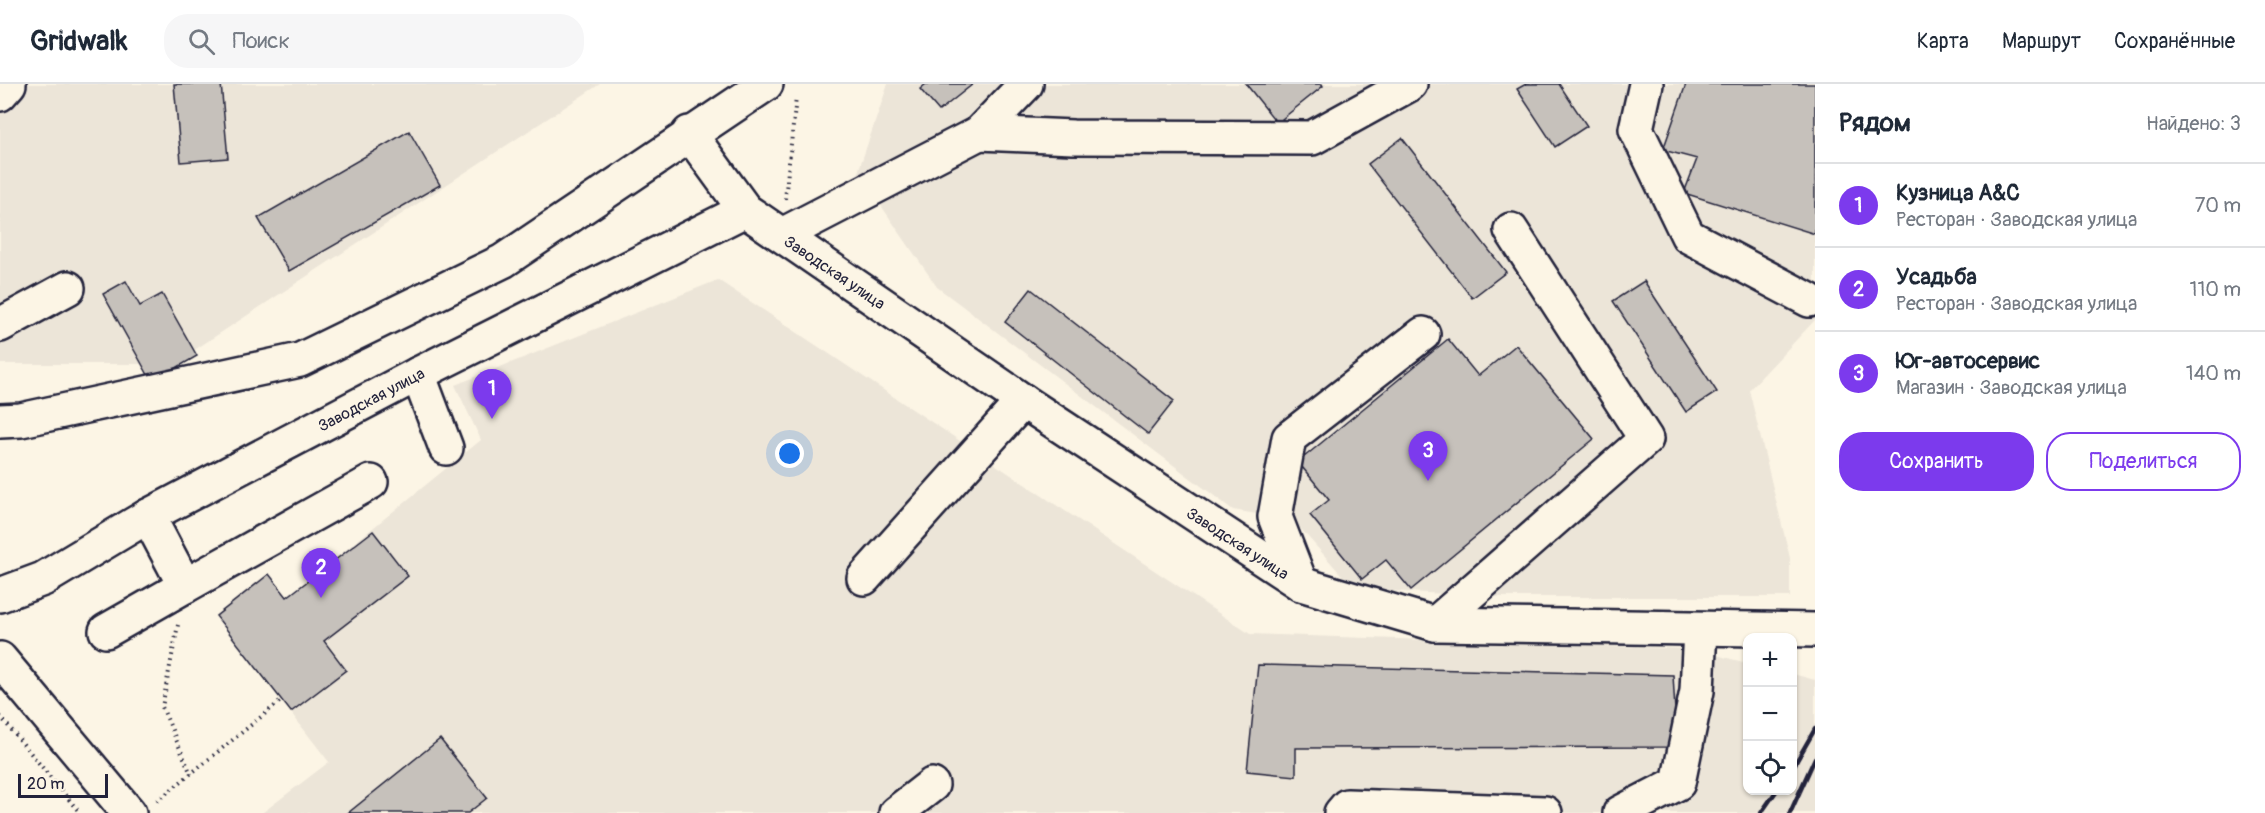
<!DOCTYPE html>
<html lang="ru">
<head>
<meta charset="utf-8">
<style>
  :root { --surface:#fff; --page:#f6f6f7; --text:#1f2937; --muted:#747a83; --line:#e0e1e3; --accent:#7c3aed }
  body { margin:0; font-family:Pangolin,sans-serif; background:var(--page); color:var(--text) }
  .controls { position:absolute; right:18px; bottom:18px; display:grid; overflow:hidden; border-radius:12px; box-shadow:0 2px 4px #0004 }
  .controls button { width:54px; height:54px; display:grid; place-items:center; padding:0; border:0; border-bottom:2px solid var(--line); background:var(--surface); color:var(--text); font:30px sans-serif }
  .scale { position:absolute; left:18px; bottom:15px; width:90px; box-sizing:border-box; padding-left:6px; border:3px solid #22223b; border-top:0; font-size:16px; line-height:21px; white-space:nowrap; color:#22223b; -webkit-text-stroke:4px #fcf5e5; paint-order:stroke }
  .you { position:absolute; left:790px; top:370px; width:21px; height:21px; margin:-15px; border:4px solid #fff; border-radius:50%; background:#1a73e8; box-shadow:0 0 0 9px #1a73e833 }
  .badge { display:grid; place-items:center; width:39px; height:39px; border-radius:50%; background:var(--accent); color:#fff; font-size:20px; font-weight:700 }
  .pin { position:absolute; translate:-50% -50px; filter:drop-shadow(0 2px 3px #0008) }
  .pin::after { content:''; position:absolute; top:32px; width:21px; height:18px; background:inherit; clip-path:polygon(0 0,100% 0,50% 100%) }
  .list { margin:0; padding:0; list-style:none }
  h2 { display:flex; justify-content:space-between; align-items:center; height:78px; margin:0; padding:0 24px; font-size:26px }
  h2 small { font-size:20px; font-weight:400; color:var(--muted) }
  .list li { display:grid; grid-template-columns:39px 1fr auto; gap:18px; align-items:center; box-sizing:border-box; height:84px; padding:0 24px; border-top:2px solid var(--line) }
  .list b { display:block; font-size:22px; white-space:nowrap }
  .list p { margin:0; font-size:20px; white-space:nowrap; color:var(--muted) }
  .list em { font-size:20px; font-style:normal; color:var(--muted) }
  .actions { display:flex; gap:12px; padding:18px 24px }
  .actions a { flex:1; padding:14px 0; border:2px solid var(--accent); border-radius:24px; text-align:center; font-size:21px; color:var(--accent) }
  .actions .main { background:var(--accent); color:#fff }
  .icon { flex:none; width:33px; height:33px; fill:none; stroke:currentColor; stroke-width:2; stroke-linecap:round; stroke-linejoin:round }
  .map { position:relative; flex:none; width:1815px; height:729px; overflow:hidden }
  header { display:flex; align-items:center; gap:36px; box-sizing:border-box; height:84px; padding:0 30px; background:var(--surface); border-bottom:2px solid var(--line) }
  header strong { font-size:28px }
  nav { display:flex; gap:33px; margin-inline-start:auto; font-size:21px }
  .search { width:420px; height:54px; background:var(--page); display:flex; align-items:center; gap:15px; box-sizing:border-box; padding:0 21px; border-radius:24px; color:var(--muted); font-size:22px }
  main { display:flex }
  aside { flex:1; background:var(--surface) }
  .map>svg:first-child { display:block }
</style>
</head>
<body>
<header>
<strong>Gridwalk</strong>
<div class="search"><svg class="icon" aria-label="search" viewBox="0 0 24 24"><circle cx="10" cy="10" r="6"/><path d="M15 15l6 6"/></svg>Поиск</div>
<nav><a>Карта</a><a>Маршрут</a><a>Сохранённые</a></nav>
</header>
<main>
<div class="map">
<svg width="1815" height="729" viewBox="0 0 1815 729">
  <rect width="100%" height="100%" fill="#fcf5e5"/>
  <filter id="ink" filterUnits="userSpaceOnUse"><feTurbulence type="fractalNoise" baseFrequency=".0167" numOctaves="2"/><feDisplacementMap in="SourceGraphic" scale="12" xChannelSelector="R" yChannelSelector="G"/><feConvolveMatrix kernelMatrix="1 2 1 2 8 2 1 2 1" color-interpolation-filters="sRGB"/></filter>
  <g filter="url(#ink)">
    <g fill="#ece5d8">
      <path d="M0 0H600L173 280H0Z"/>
      <path d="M888 0H1815V236L1749 306 1790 474V513H1501L1354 505 1293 436 1233 426 937 203 858 88Z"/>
      <path d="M718 196 1250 550 1692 565 1747 579 1748 706H1792L1793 590 1815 596V729H262L329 678 216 532 269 490 288 513 481 356 455 301Z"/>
    </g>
    <g fill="#c6c1bb" stroke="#22223b" stroke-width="1.5">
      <path d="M174 0H221L228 74 181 78Z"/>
      <path d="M926 0H973L939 27 920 5Z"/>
      <path d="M1246 0H1322L1323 2 1277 39Z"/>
      <path d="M1526 0H1559L1587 42 1555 63 1517 5Z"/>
      <path d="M1686 0H1815V150L1684 109 1697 75 1663 66Z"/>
      <path d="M409 47 440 101 289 187 258 134Z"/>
      <path d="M1402 54 1506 188 1472 214 1368 80Z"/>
      <path d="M126 197 140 222 162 210 197 272 152 298 103 210Z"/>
      <path d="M1644 197 1717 308 1686 328 1613 217Z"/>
      <path d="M1031 205 1174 317 1148 350 1005 238Z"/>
      <path d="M1448 255 1478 292 1516 261 1594 355 1411 506 1386 476 1362 495 1310 431 1329 416 1298 378Z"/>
      <path d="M373 447 408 492 324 557 346 586 291 628 216 532 269 490 287 513Z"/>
      <path d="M1258 581 1673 591 1677 663 1296 664V692L1247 687Z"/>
      <path d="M440 655 487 714 468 729H348Z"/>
    </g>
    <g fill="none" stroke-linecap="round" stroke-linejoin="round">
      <defs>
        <g id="minor">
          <path d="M1646 0 1636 45 1688 152 1809 216"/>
          <path d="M0 10 9 0"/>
          <path d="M689 49 745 126 1023 317 1301 500 1435 540 1815 546"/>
          <path d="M979 49 1073 53 1312 54 1410 0"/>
          <path d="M782 151 979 49 1026 0"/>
          <path d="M0 241 68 204"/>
          <path d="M418 290 446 364"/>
          <path d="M864 494 1023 317"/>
          <path d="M1301 500 1275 433 1289 354 1423 250"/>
          <path d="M185 502 371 398"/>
          <path d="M0 511 43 495 148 432 418 290 745 126"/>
          <path d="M1435 540 1646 355 1511 146"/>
          <path d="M106 547 185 502 148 432"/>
          <path d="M0 575 129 729"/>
          <path d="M896 729 932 701"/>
          <path d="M1341 729 1347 722 1545 729"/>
          <path d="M1620 729 1678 699 1697 607 1700 545"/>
        </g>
        <path id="major" d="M0 337 21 336 300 276 503 177 766 0"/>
      </defs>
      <use href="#minor" stroke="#22223b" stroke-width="38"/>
      <use href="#major" stroke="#22223b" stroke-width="38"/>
      <g stroke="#22223b" stroke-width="4" stroke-dasharray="1.5 4.5" stroke-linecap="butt">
        <path d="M785 115 796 14"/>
        <path d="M178 541 162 623 191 690"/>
        <path d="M0 632 80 729"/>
        <path d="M157 717 282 616"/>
      </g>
      <use href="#minor" stroke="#fcf5e5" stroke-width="33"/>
      <use href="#major" stroke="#fcf5e5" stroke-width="33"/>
      <g stroke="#22223b" stroke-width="4.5">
        <path d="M1792 685 1815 645"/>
        <path d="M1761 729 1777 706"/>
        <path d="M1790 729 1815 674"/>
      </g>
    </g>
  </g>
  <g text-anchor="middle" stroke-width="4.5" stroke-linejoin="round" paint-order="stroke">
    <g font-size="16" fill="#22223b" stroke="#fcf5e5">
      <text transform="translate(835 188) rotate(34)" y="6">Заводская улица</text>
      <text transform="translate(371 315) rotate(-28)" y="6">Заводская улица</text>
      <text transform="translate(1238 459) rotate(33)" y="6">Заводская улица</text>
    </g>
  </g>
</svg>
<div class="controls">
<button>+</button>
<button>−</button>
<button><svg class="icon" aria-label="locate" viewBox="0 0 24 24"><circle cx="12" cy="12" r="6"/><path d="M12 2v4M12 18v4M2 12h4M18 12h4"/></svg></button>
</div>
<div class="scale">20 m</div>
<div class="you"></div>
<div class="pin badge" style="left:492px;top:335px">1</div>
<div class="pin badge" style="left:321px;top:514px">2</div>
<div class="pin badge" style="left:1428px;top:397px">3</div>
</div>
<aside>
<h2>Рядом<small>Найдено: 3</small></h2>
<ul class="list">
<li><span class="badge">1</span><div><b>Кузница А&amp;С</b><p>Ресторан · Заводская улица</p></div><em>70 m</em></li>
<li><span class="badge">2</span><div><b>Усадьба</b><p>Ресторан · Заводская улица</p></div><em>110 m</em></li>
<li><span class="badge">3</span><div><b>Юг-автосервис</b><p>Магазин · Заводская улица</p></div><em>140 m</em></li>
</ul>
<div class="actions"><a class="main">Сохранить</a><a>Поделиться</a></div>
</aside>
</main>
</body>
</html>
